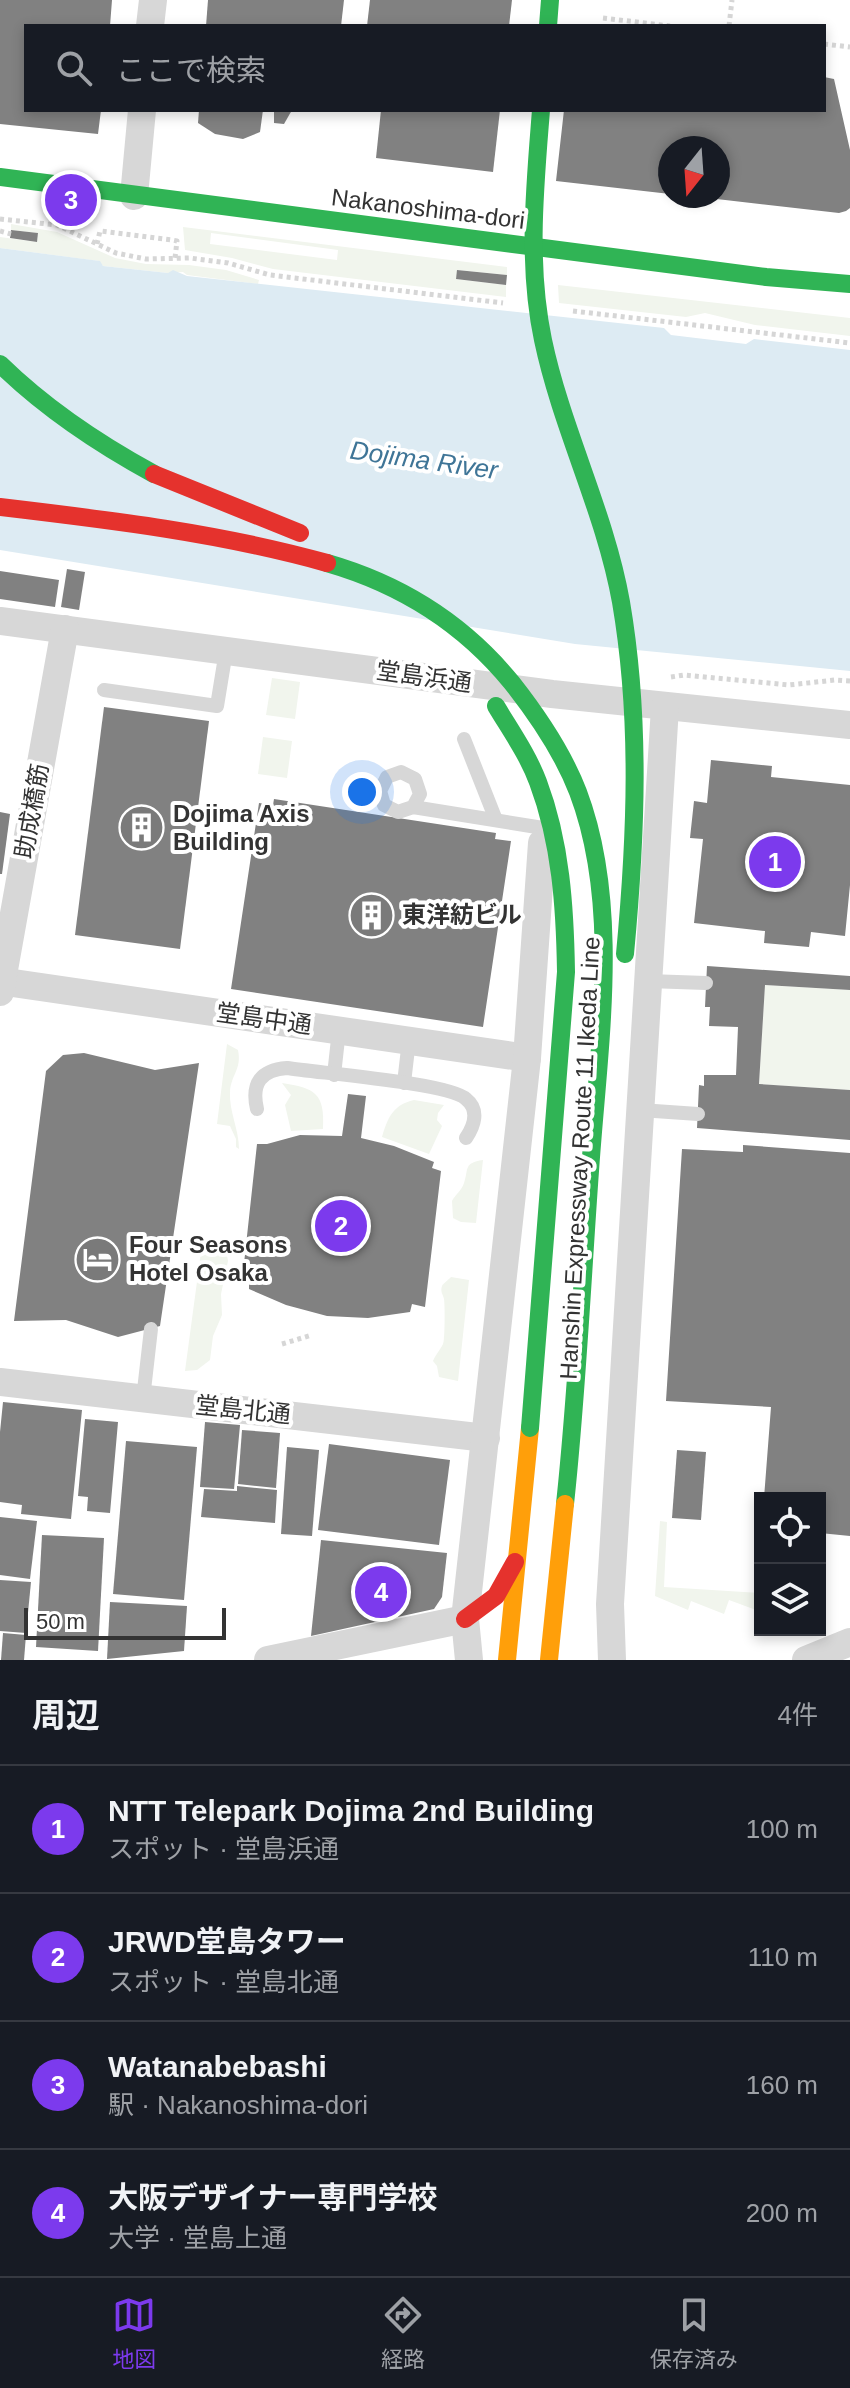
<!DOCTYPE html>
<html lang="ja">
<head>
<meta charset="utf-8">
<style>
  :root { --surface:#171b24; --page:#242831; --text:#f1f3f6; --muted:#9ea1a6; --line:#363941; --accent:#7c3aed }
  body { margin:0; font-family:Arial,"Noto Sans JP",sans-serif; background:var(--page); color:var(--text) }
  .controls { position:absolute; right:24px; bottom:24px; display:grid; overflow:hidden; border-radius:0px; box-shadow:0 4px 12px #0003 }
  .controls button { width:72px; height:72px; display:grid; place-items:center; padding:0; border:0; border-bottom:2px solid var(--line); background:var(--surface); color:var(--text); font:40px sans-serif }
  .compass { position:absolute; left:658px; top:136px; width:72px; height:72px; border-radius:50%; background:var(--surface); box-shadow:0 4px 12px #0003; rotate:197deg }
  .scale { position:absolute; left:24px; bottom:20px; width:202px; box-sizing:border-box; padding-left:8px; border:4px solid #333; border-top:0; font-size:22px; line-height:28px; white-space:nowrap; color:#333; -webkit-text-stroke:6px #fff; paint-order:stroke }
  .you { position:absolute; left:362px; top:792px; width:28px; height:28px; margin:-20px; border:6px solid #fff; border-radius:50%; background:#1a73e8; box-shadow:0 0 0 12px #1a73e833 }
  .badge { display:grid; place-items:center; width:52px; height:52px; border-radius:50%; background:var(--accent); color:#fff; font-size:26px; font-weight:700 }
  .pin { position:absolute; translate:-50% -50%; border:4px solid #fff; box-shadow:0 2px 8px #0006 }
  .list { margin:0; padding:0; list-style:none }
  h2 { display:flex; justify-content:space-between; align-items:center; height:104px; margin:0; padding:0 32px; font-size:34px }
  h2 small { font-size:26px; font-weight:400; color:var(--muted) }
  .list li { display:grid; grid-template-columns:52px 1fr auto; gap:24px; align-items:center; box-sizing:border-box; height:128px; padding:0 32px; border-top:2px solid var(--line) }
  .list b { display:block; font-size:30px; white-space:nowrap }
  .list p { margin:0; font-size:26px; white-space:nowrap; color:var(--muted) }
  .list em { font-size:26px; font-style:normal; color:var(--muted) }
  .icon { flex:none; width:44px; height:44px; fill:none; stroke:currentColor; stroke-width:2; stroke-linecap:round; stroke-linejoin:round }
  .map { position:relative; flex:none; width:850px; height:1660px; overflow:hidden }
  .search { position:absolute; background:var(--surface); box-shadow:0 4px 12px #0003; left:24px; right:24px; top:24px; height:88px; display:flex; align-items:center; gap:20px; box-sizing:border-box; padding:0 28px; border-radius:0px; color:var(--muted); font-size:30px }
  .sheet { height:616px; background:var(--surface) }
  nav { display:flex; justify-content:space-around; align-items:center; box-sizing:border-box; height:112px; border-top:2px solid var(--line); background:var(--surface); font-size:22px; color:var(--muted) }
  nav a { display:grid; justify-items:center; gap:4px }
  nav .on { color:var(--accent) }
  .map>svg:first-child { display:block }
</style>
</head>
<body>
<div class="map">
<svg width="850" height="1660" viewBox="0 0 850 1660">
  <rect width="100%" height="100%" fill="#fff"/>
  <g fill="#f1f5ed" fill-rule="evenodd">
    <path d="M11 224 57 232 115 258 146 264 189 265 226 270 259 280 258 284 187 275 183 272 168 273 103 266 99 261 0 248V237L37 242 38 233 11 230Z"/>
    <path d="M183 227 507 267V275L458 270 456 279 506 285V297L273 269 232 258 185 250ZM211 233 338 250 337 260 210 244Z"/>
    <path d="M558 285 850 318V336L755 325 705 313 686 317 559 303Z"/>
    <path d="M272 678 300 682 295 719 266 715Z"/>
    <path d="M263 737 292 741 287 778 258 774Z"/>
    <path d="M765 985 850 990V1090L759 1084Z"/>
    <path d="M227 1044 238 1050C242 1070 231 1074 230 1092 229 1112 239 1129 239 1149L236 1147V1139L230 1126 217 1124Z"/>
    <path d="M282 1083C315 1088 325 1093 323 1129L291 1131 285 1105 291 1095Z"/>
    <path d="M414 1100 444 1105 438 1113 437 1120 442 1126 429 1154 382 1137C388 1117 393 1105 414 1100Z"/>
    <path d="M483 1160 476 1223 461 1222 453 1218 452 1201C455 1195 462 1190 464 1183 469 1169 463 1163 483 1160Z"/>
    <path d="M203 1237 218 1241 226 1249 228 1261 221 1294 222 1315 213 1336 210 1360 197 1370 185 1371Z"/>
    <path d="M451 1277 469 1280 458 1381 439 1377 437 1366 433 1361C436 1354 440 1350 443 1344 445 1341 445 1304 444 1299 443 1294 440 1292 442 1286 443 1284 449 1279 451 1277Z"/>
    <path d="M660 1521 667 1522 664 1587 760 1593 756 1610 729 1600 724 1614 691 1601 688 1610 655 1596Z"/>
  </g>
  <path fill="#ddebf3" d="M0 248 100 261 103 266 168 273 173 270 187 276 664 328 671 335 746 344 754 339 850 350V671L575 644 0 550Z"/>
  <g fill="#818181">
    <path d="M0 0H112L110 26H26V110H101L98 134 0 124Z"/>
    <path d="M208 0H344L341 26H206Z"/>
    <path d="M370 0H512L509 26H367Z"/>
    <path d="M824 77 834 79 850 150V208L846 211 839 213 708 198 718 196V148H670V194L556 181 564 110H824Z"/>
    <path d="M199 110H263L260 132 243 139 215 134 198 123Z"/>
    <path d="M274 110H292L284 124 274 123Z"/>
    <path d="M381 110H500L493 172 376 158Z"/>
    <path d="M11 230 38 233 37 242 10 238Z"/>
    <path d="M457 270 507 275 506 285 456 279Z"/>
    <path d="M67 569 85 572 79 610 61 607Z"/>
    <path d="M0 571 59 580 55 607 0 599Z"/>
    <path d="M104 707 209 721 180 949 75 935Z"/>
    <path d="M711 760 772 766 771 777 850 785V885L845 936 811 932 809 947 764 943 765 931 694 923 703 839 690 838 694 801 707 803Z"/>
    <path d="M274 799 496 833 495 839 511 841 483 1027 231 989 259 803 273 805Z"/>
    <path d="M0 812 10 814 2 874H0Z"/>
    <path d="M707 966 850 976V990L765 985 759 1084 850 1090V1140L697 1128 699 1085 704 1086V1075H736L738 1027 709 1026 710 1007H705Z"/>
    <path d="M84 1053 155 1070 199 1063 160 1326 118 1337 66 1320 14 1321 46 1071 63 1055Z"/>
    <path d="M348 1094 366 1096 361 1138 394 1146 434 1162 432 1168 441 1171 425 1307 412 1304 410 1312 368 1318 327 1316 286 1305 249 1289V1284L242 1282 257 1144H267L300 1135 342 1136Z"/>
    <path d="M743 1145 850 1153V1536L820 1533V1498H764L771 1407 666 1401 682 1149 743 1152Z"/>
    <path d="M3 1402 82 1410 71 1519 21 1514 22 1505 0 1502V1432Z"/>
    <path d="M85 1419 118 1422 110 1513 87 1511 88 1497 78 1496Z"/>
    <path d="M205 1422 240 1425 234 1489 200 1487Z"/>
    <path d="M242 1430 280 1433 276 1488 238 1484Z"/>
    <path d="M126 1441 197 1447 184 1600 113 1594Z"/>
    <path d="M329 1444 450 1460 439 1545 318 1530Z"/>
    <path d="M287 1447 319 1450 312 1536 281 1534Z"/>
    <path d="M677 1450 706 1452 701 1520 672 1518Z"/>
    <path d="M237 1486 277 1490 275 1523 201 1517 204 1489 237 1491Z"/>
    <path d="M0 1517 37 1521 30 1579 0 1575Z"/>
    <path d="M42 1535 104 1538 98 1651 36 1647Z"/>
    <path d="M321 1540 447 1553 442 1597 434 1609 311 1636Z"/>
    <path d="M0 1580 31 1582 26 1633 0 1631Z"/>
    <path d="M110 1602 187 1606 184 1651 107 1659Z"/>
    <path d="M3 1633 26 1635 24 1660H1Z"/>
  </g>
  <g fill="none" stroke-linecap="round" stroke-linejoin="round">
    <g stroke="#d6d6d6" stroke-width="5" stroke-dasharray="4 4" stroke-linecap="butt">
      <path d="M603 18 670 26"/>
      <path d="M729 26 732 0"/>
      <path d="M824 44 850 47"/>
      <path d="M0 219 57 225 116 253 146 259 190 258 228 263 270 275 503 303"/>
      <path d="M0 231 11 234"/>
      <path d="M97 244 100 231 172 240 177 241 175 258"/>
      <path d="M573 311 850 343"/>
      <path d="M671 677 684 675 789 685 835 680 850 681"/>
      <path d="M282 1344 312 1335"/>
    </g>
    <g stroke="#d7d7d7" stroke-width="14">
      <path d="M104 690 217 706 226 651"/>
      <path d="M464 739 496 820"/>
      <path d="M413 807 420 794 415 779 401 772 387 777 380 791 384 805 398 812 413 807 543 828"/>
      <path d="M648 981 706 983"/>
      <path d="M334 1075 339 1030"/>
      <path d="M404 1083 409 1040"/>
      <path d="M257 1109C251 1083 261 1070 287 1068 318 1073 449 1083 466 1099 480 1110 474 1126 466 1138"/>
      <path d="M640 1110 698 1114"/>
      <path d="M143 1399 151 1329"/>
    </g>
    <g stroke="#d7d7d7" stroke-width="28">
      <path d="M150 26 153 0"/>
      <path d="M134 196 142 110"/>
      <path d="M0 621 552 694 850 725"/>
      <path d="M0 981 527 1058"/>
      <path d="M0 992 65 629"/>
      <path d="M0 1382 486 1438"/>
      <path d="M268 1660 465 1619"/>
      <path d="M469 1660 465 1619 527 1058 542 843"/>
      <path d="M612 1660 610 1604 665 707"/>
      <path d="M806 1660 850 1642"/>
    </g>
    <g stroke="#30b455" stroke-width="18">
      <path d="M548 26 550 0"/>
      <path d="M0 177 766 277 850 284"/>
      <path d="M0 364C46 409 97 443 154 474"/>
    </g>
    <path stroke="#ff9f0a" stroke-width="18" d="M507 1660 530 1428"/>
    <path stroke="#e5322d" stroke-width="18" d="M465 1619 496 1596 515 1562"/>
    <g stroke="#30b455" stroke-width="18">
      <path d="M541 110C535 186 527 264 543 340 562 430 605 512 621 602 641 719 636 837 625 954"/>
      <path d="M327 563C400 584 464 624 512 683 538 716 563 753 578 792 622 908 598 1050 590 1171 582 1282 577 1393 565 1504"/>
      <path d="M496 706C511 731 528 755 538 782 561 843 565 908 566 972L530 1428"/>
    </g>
    <path stroke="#ff9f0a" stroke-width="18" d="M549 1660 565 1504"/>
    <g stroke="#e5322d" stroke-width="18">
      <path d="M154 474 300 533"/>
      <path d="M0 507C110 520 220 533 327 563"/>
    </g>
  </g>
  <defs>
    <symbol id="building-disc" viewBox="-11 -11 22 22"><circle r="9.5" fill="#7a7a7a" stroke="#fff"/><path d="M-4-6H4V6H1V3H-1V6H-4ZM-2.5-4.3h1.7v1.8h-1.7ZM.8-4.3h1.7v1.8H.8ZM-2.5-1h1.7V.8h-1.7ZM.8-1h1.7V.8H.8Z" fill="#fff"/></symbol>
    <symbol id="hotel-disc" viewBox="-11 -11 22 22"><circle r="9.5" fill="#7a7a7a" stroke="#fff"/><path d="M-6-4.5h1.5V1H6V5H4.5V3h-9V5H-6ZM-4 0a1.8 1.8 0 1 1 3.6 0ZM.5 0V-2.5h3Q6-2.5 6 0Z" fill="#fff"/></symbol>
  </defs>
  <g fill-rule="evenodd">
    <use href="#building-disc" x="116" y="802" width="51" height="51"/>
    <use href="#building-disc" x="346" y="890" width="51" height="51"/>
    <use href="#hotel-disc" x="72" y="1234" width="51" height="51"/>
  </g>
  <g text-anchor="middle" stroke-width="8" stroke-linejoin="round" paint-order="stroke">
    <g font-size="24" fill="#333" stroke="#fff">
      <text transform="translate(428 209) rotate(7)" y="8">Nakanoshima-dori</text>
      <text transform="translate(424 677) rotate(8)" y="8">堂島浜通</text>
      <text transform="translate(32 811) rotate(-80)" y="8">助成橋筋</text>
      <text transform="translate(264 1019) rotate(8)" y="8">堂島中通</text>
      <text transform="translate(580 1158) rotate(-87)" y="8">Hanshin Expressway Route 11 Ikeda Line</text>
      <text transform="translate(243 1410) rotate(6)" y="8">堂島北通</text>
    </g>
    <g font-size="24" font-weight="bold" fill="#333" stroke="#fff" text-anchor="start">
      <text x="173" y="822">Dojima Axis<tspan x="173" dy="28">Building</tspan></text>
      <text x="402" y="923">東洋紡ビル</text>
      <text x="129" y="1253">Four Seasons<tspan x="129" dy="28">Hotel Osaka</tspan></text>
    </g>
    <g font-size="26" font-style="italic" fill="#3f7597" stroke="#fff">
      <text transform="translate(424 460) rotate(8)" y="9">Dojima River</text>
    </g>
  </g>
</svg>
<div class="controls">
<button><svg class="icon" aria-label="locate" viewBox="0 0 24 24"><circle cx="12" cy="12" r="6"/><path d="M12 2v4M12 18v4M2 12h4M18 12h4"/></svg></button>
<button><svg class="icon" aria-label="layers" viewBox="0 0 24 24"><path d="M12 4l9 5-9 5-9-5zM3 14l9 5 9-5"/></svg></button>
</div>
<svg class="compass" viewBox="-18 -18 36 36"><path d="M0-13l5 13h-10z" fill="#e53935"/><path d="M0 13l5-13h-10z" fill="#9ea1a6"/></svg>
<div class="scale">50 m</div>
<div class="you"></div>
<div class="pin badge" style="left:775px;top:862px">1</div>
<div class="pin badge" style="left:341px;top:1226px">2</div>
<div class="pin badge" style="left:71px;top:200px">3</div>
<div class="pin badge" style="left:381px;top:1592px">4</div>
<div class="search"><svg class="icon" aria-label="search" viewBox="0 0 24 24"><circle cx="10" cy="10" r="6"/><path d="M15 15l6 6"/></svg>ここで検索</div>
</div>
<section class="sheet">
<h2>周辺<small>4件</small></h2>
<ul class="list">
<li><span class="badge">1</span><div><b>NTT Telepark Dojima 2nd Building</b><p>スポット · 堂島浜通</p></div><em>100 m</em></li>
<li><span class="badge">2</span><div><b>JRWD堂島タワー</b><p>スポット · 堂島北通</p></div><em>110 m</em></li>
<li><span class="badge">3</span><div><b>Watanabebashi</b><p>駅 · Nakanoshima-dori</p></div><em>160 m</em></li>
<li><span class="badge">4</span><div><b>大阪デザイナー専門学校</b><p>大学 · 堂島上通</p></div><em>200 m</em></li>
</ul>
</section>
<nav>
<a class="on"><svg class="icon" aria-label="map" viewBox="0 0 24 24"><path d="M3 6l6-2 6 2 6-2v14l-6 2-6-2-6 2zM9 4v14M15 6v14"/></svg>地図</a>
<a><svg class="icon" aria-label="directions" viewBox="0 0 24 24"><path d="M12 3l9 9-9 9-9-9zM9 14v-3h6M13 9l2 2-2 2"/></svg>経路</a>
<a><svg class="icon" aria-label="saved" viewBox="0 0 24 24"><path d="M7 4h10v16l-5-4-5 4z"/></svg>保存済み</a>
</nav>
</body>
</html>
